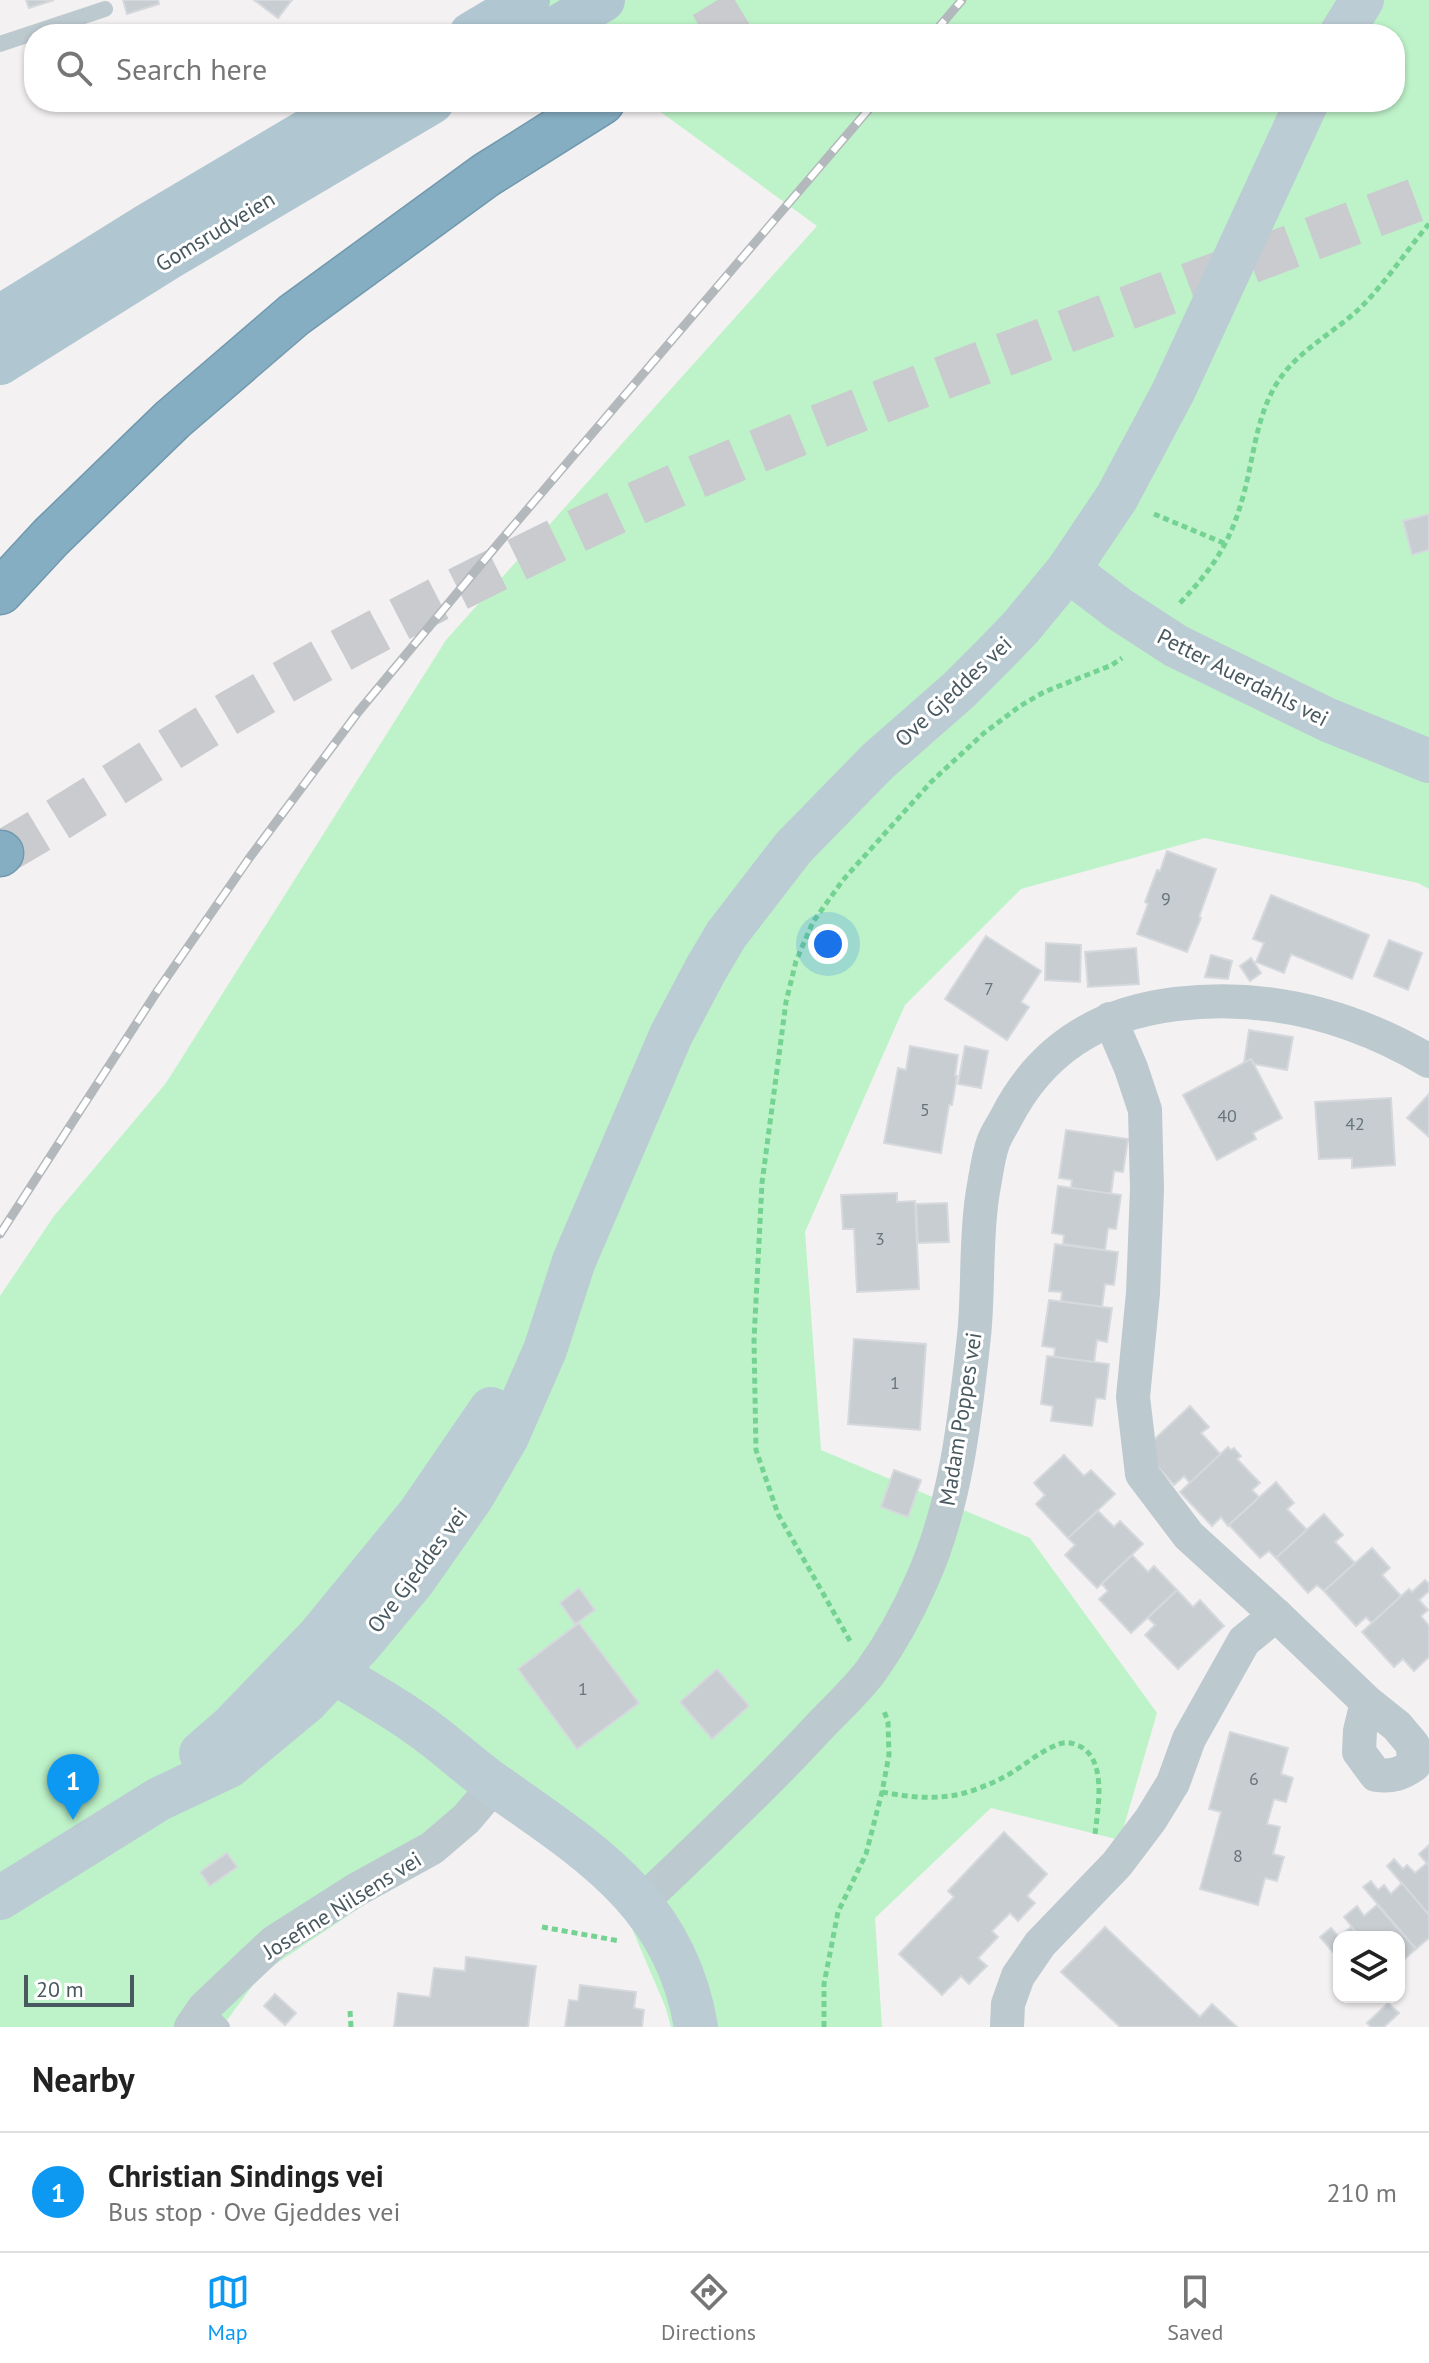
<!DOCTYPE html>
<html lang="en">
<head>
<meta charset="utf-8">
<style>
  :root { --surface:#fff; --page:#f2f2f2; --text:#222; --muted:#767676; --line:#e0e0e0; --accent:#0d99f1 }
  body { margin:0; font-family:"PT Sans",sans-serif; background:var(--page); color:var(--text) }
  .controls { position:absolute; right:24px; bottom:24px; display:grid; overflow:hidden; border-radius:16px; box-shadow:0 2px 6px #0004 }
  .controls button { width:72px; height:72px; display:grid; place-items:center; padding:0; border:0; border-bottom:2px solid var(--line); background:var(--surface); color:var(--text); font:40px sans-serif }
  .scale { position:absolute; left:24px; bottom:20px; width:110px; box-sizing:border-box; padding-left:8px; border:4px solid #485960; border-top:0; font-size:22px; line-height:28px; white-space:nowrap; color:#485960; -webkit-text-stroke:6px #fff; paint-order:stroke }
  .you { position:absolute; left:828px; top:944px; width:28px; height:28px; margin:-20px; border:6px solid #fff; border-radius:50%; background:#1a73e8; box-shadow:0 0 0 12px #1a73e833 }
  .badge { display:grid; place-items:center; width:52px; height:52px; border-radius:50%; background:var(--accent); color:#fff; font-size:26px; font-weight:700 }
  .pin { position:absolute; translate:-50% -66px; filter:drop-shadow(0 2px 4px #0008) }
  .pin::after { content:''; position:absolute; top:42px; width:28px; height:24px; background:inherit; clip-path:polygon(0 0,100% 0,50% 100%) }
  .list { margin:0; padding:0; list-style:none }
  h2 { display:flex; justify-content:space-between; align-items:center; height:104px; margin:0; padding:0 32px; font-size:34px }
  h2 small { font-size:26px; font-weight:400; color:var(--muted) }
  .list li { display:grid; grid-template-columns:52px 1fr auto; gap:24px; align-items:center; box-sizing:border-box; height:120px; padding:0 32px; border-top:2px solid var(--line) }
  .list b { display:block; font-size:30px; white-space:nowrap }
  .list p { margin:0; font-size:26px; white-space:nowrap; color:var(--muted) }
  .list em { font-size:26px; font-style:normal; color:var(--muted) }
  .icon { flex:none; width:44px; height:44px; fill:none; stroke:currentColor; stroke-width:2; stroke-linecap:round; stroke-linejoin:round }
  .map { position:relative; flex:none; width:1429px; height:2027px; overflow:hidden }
  .search { position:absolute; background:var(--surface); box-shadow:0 2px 6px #0004; left:24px; right:24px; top:24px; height:88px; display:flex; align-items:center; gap:20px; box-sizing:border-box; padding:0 28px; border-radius:32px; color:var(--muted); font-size:30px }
  .sheet { height:224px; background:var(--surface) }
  nav { display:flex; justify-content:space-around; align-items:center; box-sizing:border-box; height:112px; border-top:2px solid var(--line); background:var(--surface); font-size:22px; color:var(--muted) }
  nav a { display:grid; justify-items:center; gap:4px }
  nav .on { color:var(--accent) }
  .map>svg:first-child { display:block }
</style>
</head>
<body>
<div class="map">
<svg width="1429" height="2027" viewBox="0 0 1429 2027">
  <rect width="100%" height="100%" fill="#f4f1f2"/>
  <path fill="#bef3c9" d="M494 0H1429V889L1418 883 1205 838 1021 889 905 1005 805 1232 821 1450 1030 1538 1157 1713 1120 1840 991 1808 875 1918 882 2027H671L665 2006 621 1903 490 1792 430 1861 262 1973 222 2027H0V1296L54 1216 166 1083 446 640 817 226 647 102H1395V34H545Z"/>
  <g fill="#c8cdd1" stroke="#d5d9dd" stroke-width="2">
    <path d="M26 0H54L29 8Z"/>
    <path d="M123 0H158L159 4 127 14Z"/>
    <path d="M254 0H292L278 18Z"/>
    <path d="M1429 514V550L1412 555 1403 521Z"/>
    <path d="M1167 851 1216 869 1199 917 1201 918 1187 952 1137 934 1148 904 1145 902 1157 870 1160 871Z"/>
    <path d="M1271 895 1369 935 1352 979 1291 954 1284 973 1256 962 1264 943 1253 939Z"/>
    <path d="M986 936 1041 971 1021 1002 1029 1007 1007 1040 945 999Z"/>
    <path d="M1389 940 1422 953 1408 990 1374 976Z"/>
    <path d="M1046 943 1081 945 1080 982 1045 980Z"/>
    <path d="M1136 948 1139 984 1088 987 1085 952Z"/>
    <path d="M1211 955 1232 961 1228 979 1205 977Z"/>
    <path d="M1251 958 1261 973 1250 981 1240 966Z"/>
    <path d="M1249 1030 1293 1037 1287 1070 1254 1064 1251 1059 1244 1063Z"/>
    <path d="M910 1046 958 1055 955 1076H957L952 1105H949L941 1153 884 1143 898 1068 906 1070Z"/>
    <path d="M965 1046 988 1051 981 1088 958 1084Z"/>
    <path d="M1251 1059 1282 1118 1253 1133 1256 1139 1217 1160 1183 1095Z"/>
    <path d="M1429 1094V1137L1407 1118Z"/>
    <path d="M1391 1098 1395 1165 1352 1168V1158L1319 1159 1315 1102Z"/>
    <path d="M1066 1130 1128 1139 1123 1172 1114 1171 1111 1194 1071 1188 1072 1180 1059 1178Z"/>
    <path d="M1058 1186 1121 1195 1116 1229 1108 1228 1105 1250 1063 1244 1064 1235 1052 1233Z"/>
    <path d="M897 1193V1202L915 1201 919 1289 857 1292 854 1229H843L841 1195Z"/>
    <path d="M947 1203 949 1242 918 1243 916 1204Z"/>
    <path d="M1055 1244 1118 1252 1114 1285 1105 1284 1102 1307 1061 1301 1062 1292 1049 1291Z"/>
    <path d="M1049 1300 1112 1308 1107 1342 1097 1340 1094 1362 1054 1357 1055 1348 1042 1346Z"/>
    <path d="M854 1339 926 1344 920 1430 848 1424Z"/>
    <path d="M1047 1356 1109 1364 1105 1399 1096 1398 1092 1426 1051 1421 1053 1406 1041 1404Z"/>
    <path d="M1190 1406 1209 1427 1201 1433 1221 1455 1190 1483 1184 1476 1174 1485 1143 1450Z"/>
    <path d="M1228 1447 1231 1450 1234 1448 1241 1456 1237 1459 1260 1483 1252 1490 1259 1497 1228 1526 1221 1517 1212 1526 1180 1492Z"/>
    <path d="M1064 1455 1084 1476 1091 1470 1115 1494 1068 1538 1036 1504 1045 1495 1034 1483Z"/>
    <path d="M894 1470 921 1480 908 1517 881 1507Z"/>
    <path d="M1276 1482 1294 1503 1287 1509 1307 1530 1276 1558 1269 1551 1260 1558 1229 1525Z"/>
    <path d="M1098 1511 1114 1527 1120 1521 1143 1544 1097 1588 1065 1555 1075 1545 1068 1538Z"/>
    <path d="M1324 1514 1343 1535 1335 1542 1355 1563 1324 1591 1317 1585 1308 1593 1276 1558Z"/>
    <path d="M1372 1548 1390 1568 1382 1575 1401 1596 1372 1623 1366 1617 1356 1626 1324 1591Z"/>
    <path d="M1132 1555 1148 1572 1154 1566 1177 1590 1131 1633 1099 1599 1108 1591 1102 1584Z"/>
    <path d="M1425 1580 1429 1584V1591L1419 1600 1428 1610 1421 1616 1429 1626V1657L1414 1671 1403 1659 1394 1667 1362 1632 1409 1589 1412 1592Z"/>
    <path d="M579 1588 595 1610 575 1624 560 1603Z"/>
    <path d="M1177 1590 1193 1607 1200 1600 1224 1626 1178 1669 1145 1635 1155 1625 1148 1618Z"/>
    <path d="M579 1623 639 1703 577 1749 518 1669Z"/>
    <path d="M717 1669 749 1706 712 1739 680 1702Z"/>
    <path d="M1230 1732 1288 1748 1281 1774 1293 1778 1286 1802 1274 1799 1267 1824 1280 1827 1273 1854 1284 1857 1277 1881 1265 1878 1258 1905 1200 1889 1221 1812 1209 1809Z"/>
    <path d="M1004 1832 1047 1874 1027 1896 1035 1903 1018 1921 1010 1913 992 1931 998 1937 978 1958 987 1966 969 1984 961 1976 942 1995 899 1954 954 1897 948 1891Z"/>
    <path d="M1429 1845V1866L1419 1854Z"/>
    <path d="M227 1853 237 1867 210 1886 200 1872Z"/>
    <path d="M1394 1859 1403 1869 1407 1865 1415 1873 1427 1863 1429 1866V1915L1387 1866Z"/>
    <path d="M1371 1881 1378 1890 1384 1885 1391 1894 1402 1883 1429 1915V1938L1416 1949 1363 1887Z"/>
    <path d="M1377 1905 1416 1949 1399 1964V1937H1360L1344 1917 1357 1906 1364 1916Z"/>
    <path d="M1105 1927 1200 2017 1212 2004 1237 2027H1120L1061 1972Z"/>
    <path d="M1351 1927 1360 1937H1339V1959L1320 1937 1331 1928 1339 1937Z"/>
    <path d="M466 1957 536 1966 528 2027H394L398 1993 430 1997 434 1968 465 1971Z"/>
    <path d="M580 1985 636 1992 634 2008 644 2010 642 2027H565L569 2000 578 2001Z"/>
    <path d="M275 1994 296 2013 285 2025 264 2006Z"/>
    <path d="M1388 2003 1399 2013 1384 2027H1371L1367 2023Z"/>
  </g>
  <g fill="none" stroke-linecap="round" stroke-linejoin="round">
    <g stroke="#c9cbce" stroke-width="44" stroke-dasharray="44 22" stroke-linecap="butt">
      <path d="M704 34 760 0"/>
      <path d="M1 853C79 809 153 758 231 712 331 654 434 600 539 549 702 469 873 404 1043 340 1172 291 1300 243 1429 195"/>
    </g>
    <defs>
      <g id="highway">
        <path d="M0 592 51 537 173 419 294 315 486 175 602 102"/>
        <path d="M0 854 1 853"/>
      </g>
    </defs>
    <use href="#highway" stroke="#7199ae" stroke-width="47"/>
    <g stroke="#74d393" stroke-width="5" stroke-dasharray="6 4" stroke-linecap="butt">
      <path d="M1154 514 1226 544"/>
      <path d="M1180 603C1214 567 1231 542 1244 493 1254 456 1256 417 1277 383 1296 352 1332 334 1359 309 1385 284 1405 252 1429 224"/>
      <path d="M850 1641 778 1514 756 1450 754 1340 762 1183 786 1002 796 961 813 922 843 880 931 782 984 733 1020 706 1044 692 1112 665 1122 658"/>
      <path d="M882 1792C908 1797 934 1800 961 1794 976 1790 993 1783 1006 1776 1024 1766 1040 1751 1059 1744 1065 1742 1070 1742 1077 1745 1108 1757 1098 1808 1095 1834"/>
      <path d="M542 1927 620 1941"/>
      <path d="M350 2011 351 2027"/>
      <path d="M824 2027V1984L838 1912 866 1854 882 1792 889 1755 888 1722 884 1711"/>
    </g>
    <g stroke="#bcc9cf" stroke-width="16">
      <path d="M0 44 105 9"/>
      <path d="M204 2008 222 2027"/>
    </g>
    <g stroke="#bcc9cf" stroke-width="34">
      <path d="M1110 1019 1131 1068 1145 1110 1147 1189 1143 1293 1133 1397 1142 1474 1189 1536 1276 1615 1367 1702 1397 1726 1413 1745 1414 1765C1401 1774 1392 1777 1376 1775L1359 1752 1360 1731 1367 1702"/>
      <path d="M641 1903C701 1845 763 1788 819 1727 836 1709 856 1691 871 1671 891 1643 908 1612 922 1580 956 1504 965 1418 974 1336 979 1288 975 1238 983 1191 986 1175 988 1157 993 1143 996 1134 1002 1126 1006 1118 1041 1049 1100 1013 1176 1004 1267 993 1351 1015 1429 1061"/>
      <path d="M191 2027 204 2008 274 1942 354 1891 432 1848 466 1819 495 1785"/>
      <path d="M1007 2027 1008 2004 1018 1976 1040 1944 1117 1864 1151 1819 1173 1783 1189 1739 1244 1641 1276 1615"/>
    </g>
    <g stroke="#bcccd4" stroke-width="44">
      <path d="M1341 34 1362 0"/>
      <path d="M1068 570 1119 609 1176 646 1328 720 1429 761"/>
      <path d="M323 1645C327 1654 330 1666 337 1673 342 1678 351 1682 357 1686 376 1698 396 1709 414 1722 441 1740 465 1763 491 1782 587 1850 675 1901 696 2027"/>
      <path d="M201 1753 232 1726 319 1636 419 1514 491 1409"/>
      <path d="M0 1898 159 1799 229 1766 307 1701 359 1646 414 1580 472 1497 507 1437 545 1350 574 1261 671 1035 706 969 726 935 793 848 878 761 959 690 994 655 1021 627 1068 570 1117 497 1173 392 1307 102"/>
    </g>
    <g stroke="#b0c7d1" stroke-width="44">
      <path d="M471 34 528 0"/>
      <path d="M546 34 603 0"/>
      <path d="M0 317 148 225 356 102"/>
      <path d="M0 363 168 258 432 102"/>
    </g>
    <use href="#highway" stroke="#86aec3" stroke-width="44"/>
    <defs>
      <g id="rail">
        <path d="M933 34 962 0"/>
        <path d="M0 1234 158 990 250 857 359 711 497 545 875 102"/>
      </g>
    </defs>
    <use href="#rail" stroke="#b3b8bc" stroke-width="9"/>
    <use href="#rail" stroke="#fff" stroke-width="6" stroke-dasharray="18" stroke-linecap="butt"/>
  </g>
  <g text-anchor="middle" stroke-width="6" stroke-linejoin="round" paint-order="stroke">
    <g font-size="18" fill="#68767c">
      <text x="1166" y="905">9</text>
      <text x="989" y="995">7</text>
      <text x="925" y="1116">5</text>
      <text x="1227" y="1122">40</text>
      <text x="1355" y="1130">42</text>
      <text x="880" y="1245">3</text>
      <text x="895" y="1389">1</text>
      <text x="583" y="1695">1</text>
      <text x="1254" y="1785">6</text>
      <text x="1238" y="1862">8</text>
    </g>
    <g font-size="22" fill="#485960" stroke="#fff">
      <text transform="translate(215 231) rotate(-31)" y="8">Gomsrudveien</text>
      <text transform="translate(1243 677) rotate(27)" y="8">Petter Auerdahls vei</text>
      <text transform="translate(953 691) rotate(-43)" y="8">Ove Gjeddes vei</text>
      <text transform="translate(960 1419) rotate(-81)" y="8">Madam Poppes vei</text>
      <text transform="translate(417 1570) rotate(-53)" y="8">Ove Gjeddes vei</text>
      <text transform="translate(342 1905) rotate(-32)" y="8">Josefine Nilsens vei</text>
    </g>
  </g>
</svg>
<div class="controls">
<button><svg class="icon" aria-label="layers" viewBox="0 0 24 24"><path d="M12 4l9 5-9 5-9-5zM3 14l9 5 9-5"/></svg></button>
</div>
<div class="scale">20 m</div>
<div class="you"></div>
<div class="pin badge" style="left:73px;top:1820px">1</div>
<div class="search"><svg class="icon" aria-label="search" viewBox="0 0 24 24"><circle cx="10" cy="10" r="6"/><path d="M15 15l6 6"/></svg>Search here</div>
</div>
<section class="sheet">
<h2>Nearby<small></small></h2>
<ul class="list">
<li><span class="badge">1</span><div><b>Christian Sindings vei</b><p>Bus stop · Ove Gjeddes vei</p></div><em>210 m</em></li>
</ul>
</section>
<nav>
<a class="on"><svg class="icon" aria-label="map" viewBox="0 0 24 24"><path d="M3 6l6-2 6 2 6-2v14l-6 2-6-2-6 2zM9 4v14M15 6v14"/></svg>Map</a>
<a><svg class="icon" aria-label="directions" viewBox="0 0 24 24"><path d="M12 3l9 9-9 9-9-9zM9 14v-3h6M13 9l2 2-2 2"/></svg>Directions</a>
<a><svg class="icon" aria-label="saved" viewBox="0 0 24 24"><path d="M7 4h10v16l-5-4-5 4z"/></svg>Saved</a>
</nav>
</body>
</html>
